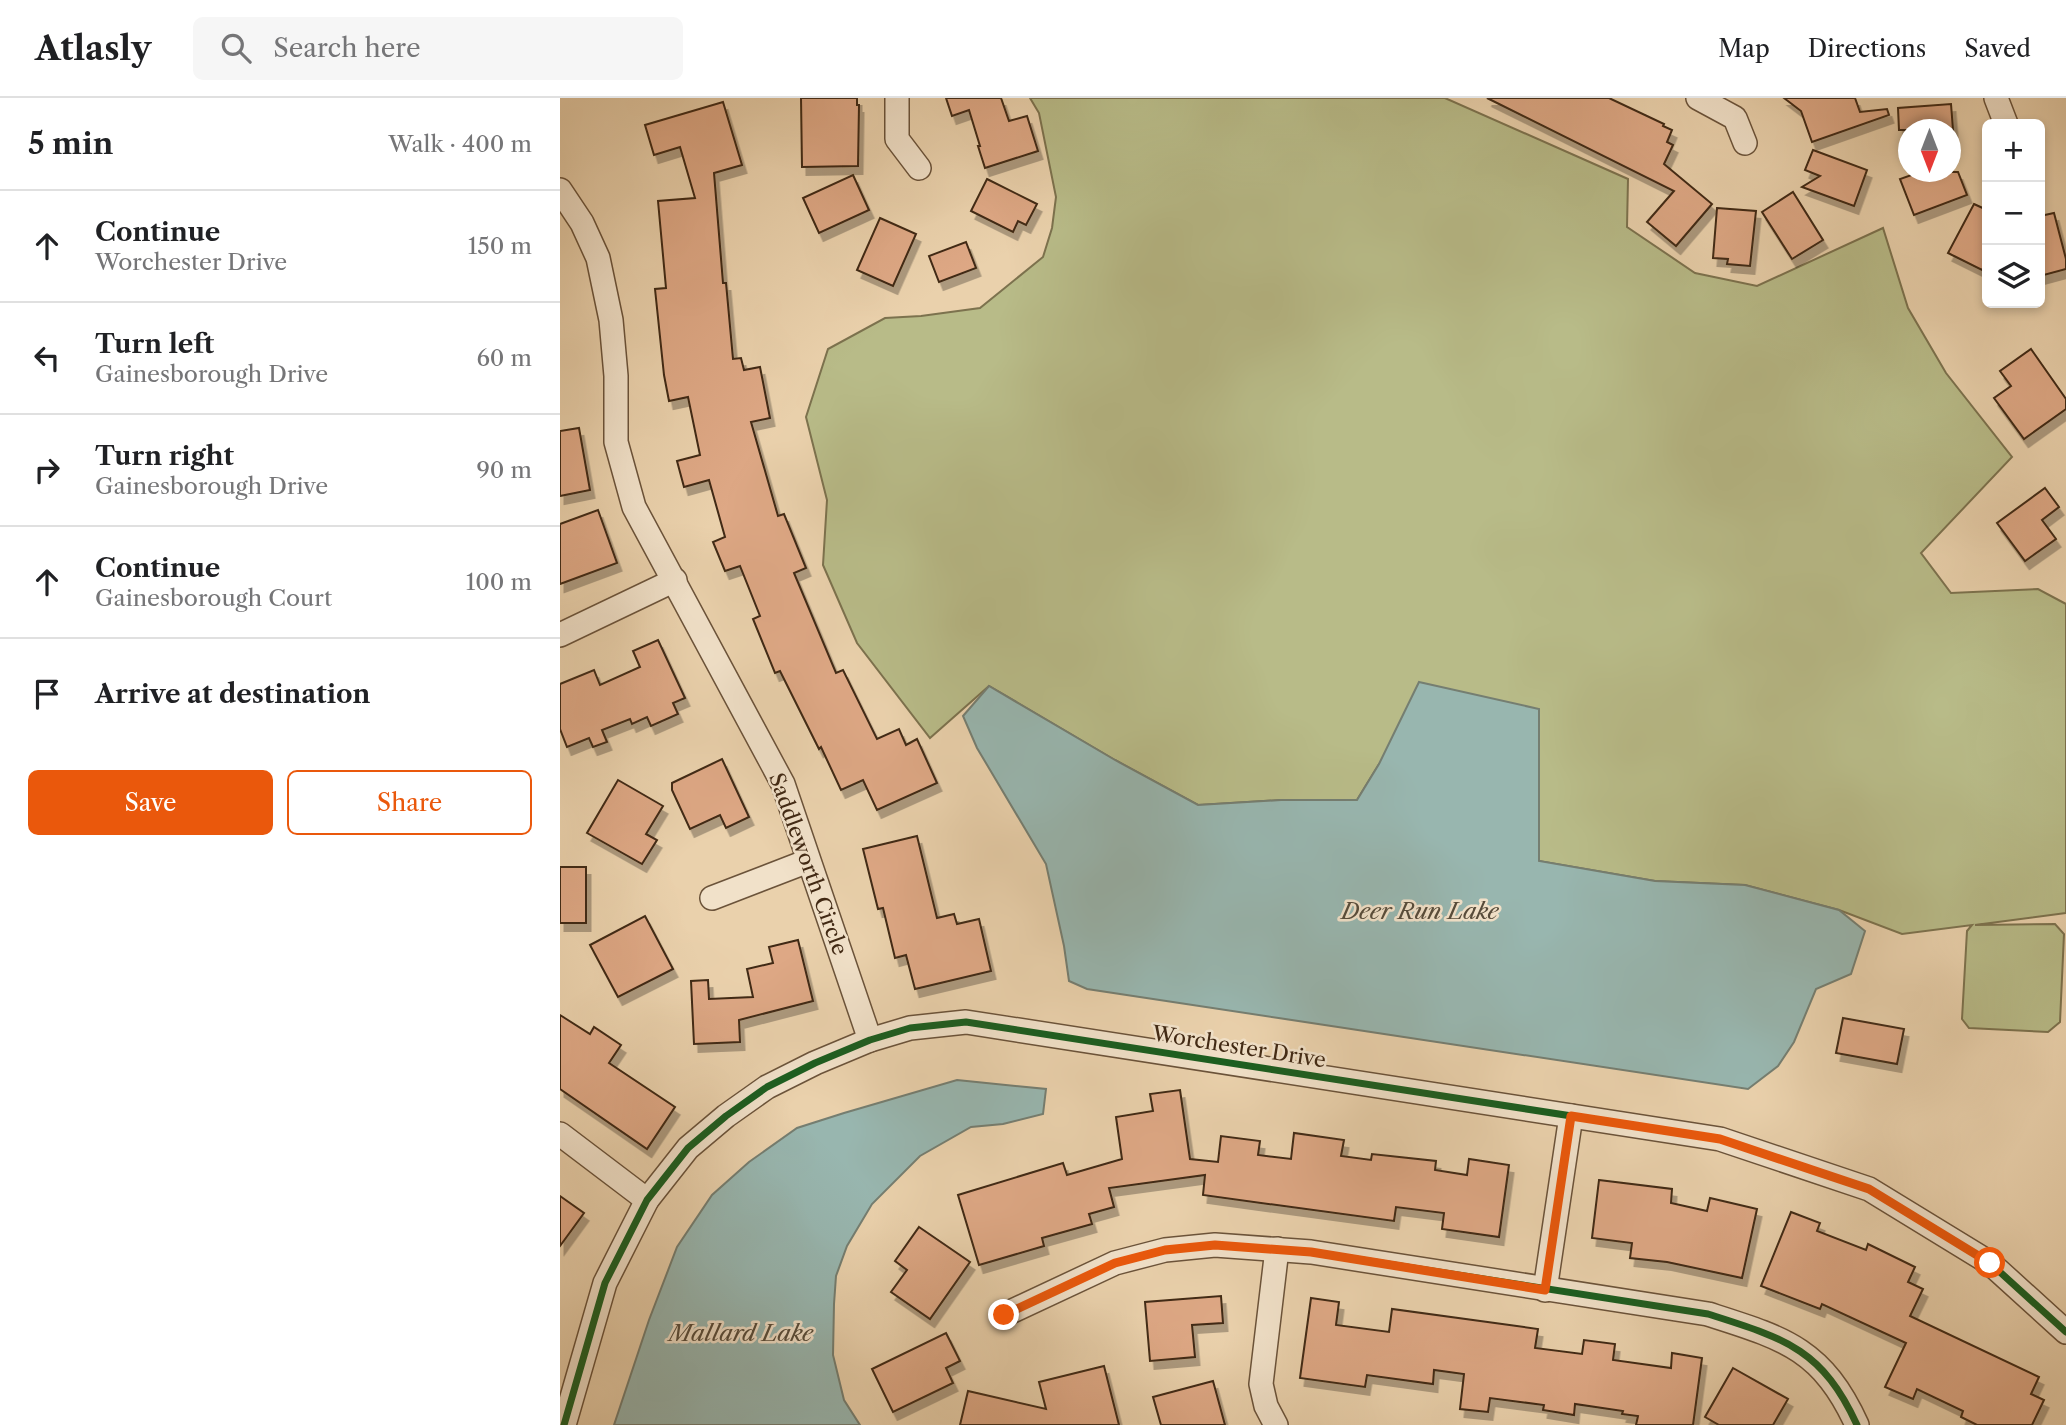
<!DOCTYPE html>
<html lang="en">
<head>
<meta charset="utf-8">
<style>
  :root { --surface:#fff; --page:#f6f6f6; --text:#202124; --muted:#757577; --line:#e0e0e0; --accent:#ea580c }
  body { margin:0; font-family:"Libre Caslon Text",serif; background:var(--page); color:var(--text) }
  .controls { position:absolute; right:21px; top:21px; display:grid; overflow:hidden; border-radius:10px; box-shadow:0 4px 10px #0003 }
  .controls button { width:63px; height:63px; display:grid; place-items:center; padding:0; border:0; border-bottom:2px solid var(--line); background:var(--surface); color:var(--text); font:35px sans-serif }
  .compass { position:absolute; left:1338px; top:21px; width:63px; height:63px; border-radius:50%; background:var(--surface); box-shadow:0 4px 10px #0003; rotate:180deg }
  .stop { position:absolute; width:21px; height:21px; margin:-16px; border:5px solid #ea580c; border-radius:50%; background:#fff }
  .stop.end { background:#ea580c; border-color:#fff; box-shadow:0 2px 7px #0008 }
  .list { margin:0; padding:0; list-style:none }
  h2 { display:flex; justify-content:space-between; align-items:center; height:91px; margin:0; padding:0 28px; font-size:30px }
  h2 small { font-size:23px; font-weight:400; color:var(--muted) }
  .list li { display:grid; grid-template-columns:46px 1fr auto; gap:21px; align-items:center; box-sizing:border-box; height:112px; padding:0 28px; border-top:2px solid var(--line) }
  .list b { display:block; font-size:26px; white-space:nowrap }
  .list p { margin:0; font-size:23px; white-space:nowrap; color:var(--muted) }
  .list em { font-size:23px; font-style:normal; color:var(--muted) }
  .actions { display:flex; gap:14px; padding:21px 28px }
  .actions a { flex:1; padding:16px 0; border:2px solid var(--accent); border-radius:10px; text-align:center; font-size:24px; color:var(--accent) }
  .actions .main { background:var(--accent); color:#fff }
  .icon { flex:none; width:38px; height:38px; fill:none; stroke:currentColor; stroke-width:2; stroke-linecap:round; stroke-linejoin:round }
  .map { position:relative; flex:none; width:1506px; height:1327px; overflow:hidden }
  header { display:flex; align-items:center; gap:42px; box-sizing:border-box; height:98px; padding:0 35px; background:var(--surface); border-bottom:2px solid var(--line) }
  header strong { font-size:33px }
  nav { display:flex; gap:38px; margin-inline-start:auto; font-size:24px }
  .search { width:490px; height:63px; background:var(--page); display:flex; align-items:center; gap:18px; box-sizing:border-box; padding:0 24px; border-radius:10px; color:var(--muted); font-size:26px }
  main { display:flex }
  aside { flex:1; background:var(--surface) }
  .map>svg:first-child { display:block }
</style>
</head>
<body>
<header>
<strong>Atlasly</strong>
<div class="search"><svg class="icon" aria-label="search" viewBox="0 0 24 24"><circle cx="10" cy="10" r="6"/><path d="M15 15l6 6"/></svg>Search here</div>
<nav><a>Map</a><a>Directions</a><a>Saved</a></nav>
</header>
<main>
<aside>
<h2>5 min<small>Walk · 400 m</small></h2>
<ul class="list">
<li><svg class="icon" aria-label="ahead" viewBox="0 0 24 24"><path d="M12 20V5M6 11l6-6 6 6"/></svg><div><b>Continue</b><p>Worchester Drive</p></div><em>150 m</em></li>
<li><svg class="icon" aria-label="left" viewBox="0 0 24 24"><path d="M17 20v-9H6M10 6l-5 5 5 5"/></svg><div><b>Turn left</b><p>Gainesborough Drive</p></div><em>60 m</em></li>
<li><svg class="icon" aria-label="right" viewBox="0 0 24 24"><path d="M7 20v-9h11M14 6l5 5-5 5"/></svg><div><b>Turn right</b><p>Gainesborough Drive</p></div><em>90 m</em></li>
<li><svg class="icon" aria-label="ahead" viewBox="0 0 24 24"><path d="M12 20V5M6 11l6-6 6 6"/></svg><div><b>Continue</b><p>Gainesborough Court</p></div><em>100 m</em></li>
<li><svg class="icon" aria-label="arrive" viewBox="0 0 24 24"><path d="M6 21V4h12l-3 4 3 4H6"/></svg><div><b>Arrive at destination</b></div></li>
</ul>
<div class="actions"><a class="main">Save</a><a>Share</a></div>
</aside>
<div class="map">
<svg width="1506" height="1327" viewBox="0 0 1506 1327">
  <defs>
    <filter id="shadow"><feDropShadow dx="4.5" dy="8" stdDeviation="0" flood-color="#0004"/></filter>
  </defs>
  <rect width="100%" height="100%" fill="#ead1ac"/>
  <filter id="stains"><feTurbulence type="fractalNoise" baseFrequency=".00286" numOctaves="4"/><feColorMatrix values="0 0 0 0 .2 0 0 0 0 .09 0 0 0 0 .02 0 0 0 .5 -.17"/></filter>
  <radialGradient id="worn" r=".72"><stop offset=".6" stop-color="#630" stop-opacity="0"/><stop offset="1" stop-color="#630" stop-opacity=".3"/></radialGradient>
  <path fill="#b8bb88" stroke="#7c724e" stroke-width="2" d="M470 0H885L1068 81 1067 129 1135 175 1197 188 1323 130 1348 210 1386 275 1452 359 1361 455 1391 495 1478 491 1506 506V815L1415 827 1495 826 1504 836 1500 924 1488 934 1409 930 1402 921 1407 833 1412 827 1342 836 1279 812 1185 787 1095 783 979 763V612L819 666 797 702H721L638 707 555 662 429 588 370 640 297 545 263 467 267 402 246 319 268 251 325 220 361 218 420 210 483 159 492 130 496 99 479 15Z"/>
  <g fill="#98b6af" stroke="#757e71" stroke-width="2">
    <path d="M859 584 979 611V763L1095 783 1185 787 1279 812 1305 833 1291 876 1256 891 1234 944 1218 968 1188 991 527 891 509 883 504 848 486 766 417 650 403 618 429 588 555 662 638 707 721 702H797L819 666Z"/>
    <path d="M397 982 486 991 483 1016 443 1026 411 1029 360 1058 312 1106 287 1148 276 1178 274 1206 273 1257 284 1302 300 1327H54L89 1222 117 1149 152 1097 189 1064 237 1030 284 1015Z"/>
  </g>
  <g fill="#dea885" stroke="#412914" stroke-width="2" filter="url(#shadow)">
    <path d="M241 0H297V7H299L298 68 242 69Z"/>
    <path d="M386 0H441L449 23 467 18 478 53 425 70 418 48H420L409 12 392 18Z"/>
    <path d="M927 0H1049L1104 26 1103 28 1112 32 1107 44 1113 47 1104 66 1152 106 1116 148 1087 124 1114 93Z"/>
    <path d="M1224 0H1295L1300 14 1327 11 1329 17 1252 44 1241 13Z"/>
    <path d="M163 4 182 67 154 75 163 185H166L173 261 181 260 184 272 200 269 210 320 191 324 218 418 224 416 246 470 234 475 276 575 283 572 317 641 339 631 346 647 357 641 377 685 317 712 303 682 281 692 261 649 259 651 220 573 215 575 193 521 200 518 180 468 165 473 153 444 165 439 149 382 124 389 117 363 140 357 128 299 109 303 104 277 95 191 106 190 98 103 135 100 120 49 94 57 85 27Z"/>
    <path d="M1391 6 1393 32H1339L1338 10Z"/>
    <path d="M1253 52 1307 72 1294 108 1242 89 1260 78 1245 72Z"/>
    <path d="M1360 74H1398L1407 97 1354 117 1340 81Z"/>
    <path d="M293 77 309 112 259 135 243 100Z"/>
    <path d="M427 81 477 106 466 127 458 123 453 134 411 113Z"/>
    <path d="M1233 94 1263 142 1232 161 1202 114Z"/>
    <path d="M1414 106 1427 112V163L1422 172 1388 155Z"/>
    <path d="M1157 110 1196 113 1190 168 1167 166 1168 161 1153 160Z"/>
    <path d="M1494 115 1506 161V171L1480 178V118Z"/>
    <path d="M320 120 356 136 333 188 297 172Z"/>
    <path d="M406 144 416 170 379 184 369 158Z"/>
    <path d="M1471 251 1506 301V311L1464 341 1434 300 1451 288 1440 273Z"/>
    <path d="M19 330 30 392 0 398V333Z"/>
    <path d="M1485 390 1499 409 1482 422 1496 441 1465 463 1437 425Z"/>
    <path d="M38 412 57 465 0 486V426Z"/>
    <path d="M98 542 125 600 113 605 118 616 91 628 87 619 72 626 70 621 42 632 47 644 33 649 29 640 7 649 0 631V586L34 572 40 587 80 569 73 553Z"/>
    <path d="M162 661 189 719 166 730 160 717 130 731 112 692V685Z"/>
    <path d="M58 682 103 708 86 736 97 742 82 766 27 735Z"/>
    <path d="M357 738 377 820 394 816 397 826 419 821 431 873 355 891 346 857 335 860 323 810 318 811 303 751Z"/>
    <rect x="0" y="769" width="26" height="56"/>
    <path d="M85 818 113 871 58 899 30 847Z"/>
    <path d="M238 842 253 903 179 922 180 944 134 946 131 883 148 882 149 901 193 899 187 871 213 865 209 849Z"/>
    <path d="M0 917 30 936 34 929 61 947 49 965 115 1009 87 1051 0 991Z"/>
    <path d="M1283 920 1344 931 1337 966 1276 955Z"/>
    <path d="M620 992 630 1061 658 1064 661 1038 700 1043 698 1057 731 1061 734 1035 784 1042 781 1058 811 1062 812 1056 876 1063 875 1072 907 1077 909 1061 949 1067 939 1139 882 1131 884 1115 836 1109 834 1123 643 1097 645 1077 549 1090 554 1109 529 1116 532 1126 482 1140 484 1148 419 1167 398 1097 503 1065 507 1077 562 1061 556 1019 593 1013 590 996Z"/>
    <path d="M1039 1082 1112 1091 1111 1105 1147 1113 1150 1100 1197 1111 1182 1180 1107 1164 1070 1160 1072 1145 1032 1140Z"/>
    <path d="M0 1098 24 1115 0 1148Z"/>
    <path d="M1231 1114 1260 1125 1257 1133 1306 1152 1308 1146 1355 1169 1348 1184 1363 1191 1350 1218 1479 1279 1471 1296 1484 1302 1472 1327H1417L1401 1319 1403 1313 1357 1291 1353 1301 1325 1289 1346 1245 1262 1206 1260 1211 1201 1188Z"/>
    <path d="M359 1129 410 1164 370 1221 331 1194 347 1172 335 1163Z"/>
    <path d="M661 1198 663 1225 632 1227 635 1259 590 1263 585 1204Z"/>
    <path d="M751 1200 779 1204 776 1227 829 1234 832 1211 978 1231 975 1250 1022 1256 1024 1242 1055 1246 1053 1262 1111 1270 1112 1255 1142 1260 1133 1327H1076L1078 1318 1062 1316 1063 1313 1015 1306 1014 1317 983 1312 984 1307 930 1300 928 1314 900 1311 904 1276 874 1272 873 1286 807 1277 805 1289 740 1280Z"/>
    <path d="M386 1235 400 1263 386 1270 393 1285 333 1314 312 1271Z"/>
    <path d="M544 1268 559 1327H400L408 1293 486 1311 479 1284Z"/>
    <path d="M1173 1270 1228 1301 1213 1327H1159L1145 1319Z"/>
    <path d="M653 1283 665 1327H601L593 1299Z"/>
  </g>
  <g fill="none" stroke-linecap="round" stroke-linejoin="round">
    <defs>
      <g id="street">
        <path d="M337 0V41L359 70"/>
        <path d="M1138 0 1175 20 1185 45"/>
        <path d="M1436 0 1446 26"/>
        <path d="M0 92 22 125 38 160 51 222 56 278V344L74 409 223 686 310 942"/>
        <path d="M0 537 115 482"/>
        <path d="M152 800 248 763"/>
        <path d="M0 1036 87 1102"/>
        <path d="M985 1192 1011 1018"/>
        <path d="M444 1217 555 1165 605 1152 655 1147 751 1154 1148 1216C1223 1240 1262 1250 1297 1327"/>
        <path d="M4 1327 45 1185 87 1102 128 1050 166 1018 207 989 255 965 310 942 350 930 406 924 1160 1041 1309 1091 1430 1165 1506 1234"/>
        <path d="M716 1327 706 1308 701 1286 717 1151"/>
      </g>
    </defs>
    <use href="#street" stroke="#6b533a" stroke-width="26"/>
    <use href="#street" stroke="#f1e1c9" stroke-width="23"/>
    <defs>
      <g id="cycleway">
        <path d="M444 1217 555 1165 605 1152 655 1147 751 1154 1148 1216C1223 1240 1262 1250 1297 1327"/>
        <path d="M4 1327 45 1185 87 1102 128 1050 166 1018 207 989 255 965 310 942 350 930 406 924 1160 1041 1309 1091 1430 1165 1506 1234"/>
      </g>
    </defs>
    <use href="#cycleway" stroke="#f1e1c9" stroke-width="11"/>
    <use href="#cycleway" stroke="#1b5e20" stroke-width="7"/>
  </g>
  <g fill="none" stroke-linecap="round" stroke-linejoin="round">
    <path stroke="#ea580c" stroke-width="9" d="M444 1217 555 1165 605 1152 655 1147 751 1154 985 1192 1011 1018 1160 1041 1309 1091 1430 1165"/>
  </g>
  <g text-anchor="middle" stroke-width="5" stroke-linejoin="round" paint-order="stroke">
    <g font-size="21" fill="#412914" stroke="#f1e1c9">
      <text transform="translate(248 766) rotate(70)" y="7">Saddleworth Circle</text>
      <text transform="translate(679 949) rotate(9)" y="7">Worchester Drive</text>
    </g>
    <g font-size="23" font-style="italic" fill="#574c3b" stroke="#f1e1c9">
      <text x="860" y="821">Deer Run Lake</text>
      <text x="181" y="1243">Mallard Lake</text>
    </g>
  </g>
  <rect width="100%" height="100%" filter="url(#stains)"/>
  <rect width="100%" height="100%" fill="url(#worn)"/>
</svg>
<div class="controls">
<button>+</button>
<button>−</button>
<button><svg class="icon" aria-label="layers" viewBox="0 0 24 24"><path d="M12 4l9 5-9 5-9-5zM3 14l9 5 9-5"/></svg></button>
</div>
<svg class="compass" viewBox="-18 -18 36 36"><path d="M0-13l5 13h-10z" fill="#e53935"/><path d="M0 13l5-13h-10z" fill="#757577"/></svg>
<div class="stop" style="left:1430px;top:1165px"></div>
<div class="stop end" style="left:444px;top:1217px"></div>
</div>
</main>
</body>
</html>
